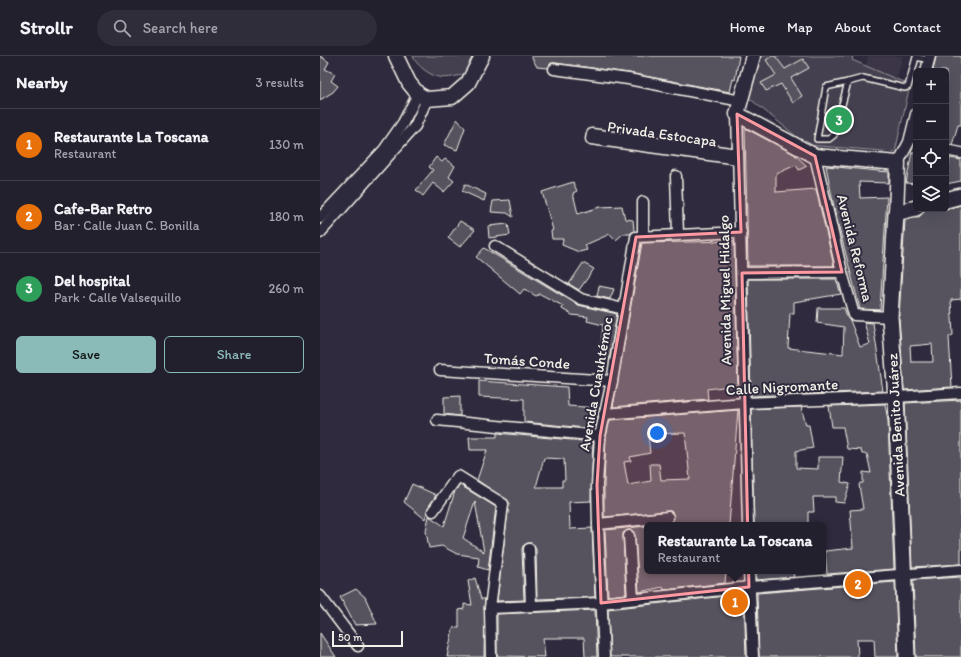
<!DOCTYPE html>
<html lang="en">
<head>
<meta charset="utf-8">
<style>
  :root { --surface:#23202e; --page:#2f2d3a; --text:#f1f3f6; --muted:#a3a3aa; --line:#403e4a; --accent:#8bbbb9 }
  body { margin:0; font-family:Itim,sans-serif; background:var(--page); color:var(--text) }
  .controls { position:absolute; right:12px; top:12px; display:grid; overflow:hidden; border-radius:6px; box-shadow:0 4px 16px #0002 }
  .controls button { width:36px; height:36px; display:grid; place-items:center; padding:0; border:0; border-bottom:1px solid var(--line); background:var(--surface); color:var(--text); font:20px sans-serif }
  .scale { position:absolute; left:12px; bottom:10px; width:71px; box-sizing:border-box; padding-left:4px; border:2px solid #f4f1e8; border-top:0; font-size:11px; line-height:14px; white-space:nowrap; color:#f4f1e8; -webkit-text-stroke:3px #2f2a3d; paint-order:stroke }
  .you { position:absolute; left:337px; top:377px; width:14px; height:14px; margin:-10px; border:3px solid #fff; border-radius:50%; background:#1a73e8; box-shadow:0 0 0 6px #1a73e833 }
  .badge { display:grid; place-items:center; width:26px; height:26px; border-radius:50%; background:var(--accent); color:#fff; font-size:13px; font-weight:700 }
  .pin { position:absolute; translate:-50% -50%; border:2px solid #fff; box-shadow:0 1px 4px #0006 }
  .popup { position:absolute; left:324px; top:466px; width:182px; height:52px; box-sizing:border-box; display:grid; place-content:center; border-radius:6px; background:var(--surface); filter:drop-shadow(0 1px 3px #0005); font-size:13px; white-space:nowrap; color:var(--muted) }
  .popup b { font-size:15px; color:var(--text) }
  .popup::after { content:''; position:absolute; left:50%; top:100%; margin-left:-8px; border:8px solid transparent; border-top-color:var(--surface) }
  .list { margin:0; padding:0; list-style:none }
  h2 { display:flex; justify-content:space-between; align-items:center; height:52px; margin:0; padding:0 16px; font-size:17px }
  h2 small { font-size:13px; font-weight:400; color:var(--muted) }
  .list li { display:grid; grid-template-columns:26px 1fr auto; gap:12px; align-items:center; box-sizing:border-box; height:72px; padding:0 16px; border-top:1px solid var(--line) }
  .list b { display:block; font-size:15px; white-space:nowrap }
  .list p { margin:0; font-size:13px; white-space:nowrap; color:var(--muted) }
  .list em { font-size:13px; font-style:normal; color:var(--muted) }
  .actions { display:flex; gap:8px; padding:12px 16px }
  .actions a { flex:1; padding:9px 0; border:1px solid var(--accent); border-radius:6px; text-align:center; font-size:14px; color:var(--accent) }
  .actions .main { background:var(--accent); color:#111 }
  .icon { flex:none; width:22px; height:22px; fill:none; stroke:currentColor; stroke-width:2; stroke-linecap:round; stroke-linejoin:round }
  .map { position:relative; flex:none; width:641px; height:601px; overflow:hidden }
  header { display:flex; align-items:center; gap:24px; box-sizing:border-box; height:56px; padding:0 20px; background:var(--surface); border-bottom:1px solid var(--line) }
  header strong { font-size:19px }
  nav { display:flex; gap:22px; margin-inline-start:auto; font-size:14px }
  .search { width:280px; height:36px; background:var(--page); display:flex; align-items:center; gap:10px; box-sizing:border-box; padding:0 14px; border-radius:22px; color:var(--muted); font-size:15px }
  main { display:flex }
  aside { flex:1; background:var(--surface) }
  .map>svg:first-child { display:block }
</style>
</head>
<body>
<header>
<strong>Strollr</strong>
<div class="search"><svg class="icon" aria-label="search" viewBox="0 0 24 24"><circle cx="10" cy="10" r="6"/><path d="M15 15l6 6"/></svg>Search here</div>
<nav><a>Home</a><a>Map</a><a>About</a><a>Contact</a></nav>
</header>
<main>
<aside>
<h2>Nearby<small>3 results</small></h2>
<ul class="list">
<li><span class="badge" style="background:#e8710a">1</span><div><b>Restaurante La Toscana</b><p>Restaurant</p></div><em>130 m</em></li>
<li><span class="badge" style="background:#e8710a">2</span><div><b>Cafe-Bar Retro</b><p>Bar · Calle Juan C. Bonilla</p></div><em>180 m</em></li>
<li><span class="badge" style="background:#2e9e5b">3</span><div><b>Del hospital</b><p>Park · Calle Valsequillo</p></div><em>260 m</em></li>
</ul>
<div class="actions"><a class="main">Save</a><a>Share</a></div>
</aside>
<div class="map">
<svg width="641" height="601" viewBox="0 0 641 601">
  <rect width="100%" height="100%" fill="#2f2a3d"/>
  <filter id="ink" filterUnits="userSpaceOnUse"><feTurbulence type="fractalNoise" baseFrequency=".025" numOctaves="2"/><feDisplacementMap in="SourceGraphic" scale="8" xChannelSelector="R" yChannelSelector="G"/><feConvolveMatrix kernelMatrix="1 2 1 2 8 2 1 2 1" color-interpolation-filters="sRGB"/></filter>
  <g filter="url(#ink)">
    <path fill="#3b3647" d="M548 0H583L576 24 546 10Z"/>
    <g fill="#454050" stroke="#9c989c">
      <path d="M93 0H158L149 17C129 22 119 26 102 12 98 8 95 6 93 0Z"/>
      <path d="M435 0H533L532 4 590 29 575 96 487 89 424 38Z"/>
    </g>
    <g fill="#56525f" stroke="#f4f1e8" fill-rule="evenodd">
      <path d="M0 0 9 6 5 13 15 18 11 25 18 30 13 36 0 44Z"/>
      <path d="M211 0H419L415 24 413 23 410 36 309 17 235 7H231L228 12 217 11Z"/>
      <path d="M452 0H455L465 13 483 3 489 12 471 22 482 40 473 47 461 28 446 35 441 27 456 19 446 4Z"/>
      <path d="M616 0H641V69H638L632 89 626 88V15H613Z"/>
      <path d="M137 63 145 72 137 94 124 89Z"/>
      <path d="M425 72 474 98 487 110 479 114 476 109 456 118V136L496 133 514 210H428Z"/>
      <path d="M592 96H596V128L586 127Z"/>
      <path d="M116 101 122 106 125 103 135 110 129 121 134 125 124 136 113 127 103 140 96 134 113 114 109 111Z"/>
      <path d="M630 102 641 104V125L626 128Z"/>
      <path d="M506 110 569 116V127L539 126 540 142 567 141 560 254 540 253 515 156Z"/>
      <path d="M253 126 257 135 253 137 258 158 280 151 302 150 305 163 313 164 314 175 310 178H303L296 184 290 178 265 189 267 194 259 196 242 189 243 183H232L231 175 233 174 222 136Z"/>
      <path d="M145 128 166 138 164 145 142 135Z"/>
      <path d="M190 144 193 161 187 157 171 156 173 145Z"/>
      <path d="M641 149V243L631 244 633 279 629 281 632 331 584 334 579 261 585 164 599 161 602 158 605 153H626ZM612 288 613 306H591L590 290Z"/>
      <path d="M140 165 155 174 140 191 128 182Z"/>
      <path d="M188 168 190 179 169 182 168 170Z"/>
      <path d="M414 185 418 329 387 333 388 343 293 351 322 187Z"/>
      <path d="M164 192 258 249 297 258 289 304H281L283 288H281L283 269 267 265 268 261 252 259 242 253 243 250 220 238 216 240 204 233 200 238 156 201Z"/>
      <path d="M263 207 274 213 259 234 249 228Z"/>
      <path d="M428 223H516L521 238 474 246V257H470L468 292 523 298 524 271 497 267 498 252H524L528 263 530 264 540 291 550 288 544 266 553 267 563 335 431 340Z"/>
      <path d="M279 230 294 233 290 243 277 240Z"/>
      <path d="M159 325 247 331 248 350 280 352 275 373 204 366V343L159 341Z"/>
      <path d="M140 340V360L124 358V341Z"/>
      <path d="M641 344V508L592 511 585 347Z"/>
      <path d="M565 348 568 365 574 513 507 518 505 495 533 492 530 454 543 453 539 429 540 427H543V416L551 417 547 398H542L541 394 527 393 523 371H512L509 350Z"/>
      <path d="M481 351 486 369H489L493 392 476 395V412L498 413V401H523L521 426 530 428 524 447 515 446V441H493L494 456H488V469H434L431 353Z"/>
      <path d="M418 354 409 469H333L352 466 354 460 351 455H348L284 461V429L286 381 290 364ZM365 377 370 423 341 424 339 408H330L331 425 308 429 304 406 311 405 310 401 330 397 328 378Z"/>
      <path d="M177 377 273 386 271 445 249 446 250 473 272 472 275 541 217 543 216 493 212 487H208L203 490 202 493 204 544 177 545 189 446 157 424 167 394H150L149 381H177ZM224 402 244 403 245 424H242V431H216Z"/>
      <path d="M92 428 116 439 108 452 105 463 84 446Z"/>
      <path d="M140 429 176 451 168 514 158 511 159 501 137 498 122 490 109 492 106 475 109 460 124 470 135 435ZM155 446 164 496 143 482Z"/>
      <path d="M327 470V515H406L405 527 344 534 343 531 319 536 315 480 312 474H308L303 477V480L306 538 288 540 285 474Z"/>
      <path d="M436 515H473L474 521 436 524Z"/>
      <path d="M641 521V601H596L593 524Z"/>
      <path d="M155 522 161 543H165L164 601H127L133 572 139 571V554L144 553V548L152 549 148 525Z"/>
      <path d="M575 526 578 601H555L554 583H537L538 601H439L437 537Z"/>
      <path d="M36 533 45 541 57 568 35 569 20 541Z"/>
      <path d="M424 538 426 601H290L288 553Z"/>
      <path d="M275 554 277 601H265L264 582H223L225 601 177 600V558Z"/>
      <path d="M0 577 16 601H0Z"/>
    </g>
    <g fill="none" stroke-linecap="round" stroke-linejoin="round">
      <defs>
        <g id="lane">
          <path d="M528 26 514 79 509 83H497L506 31Z"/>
          <path d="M528 26 543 22 585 32 588 31 596 1 609 4"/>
        </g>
        <g id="street">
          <path d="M234 13 308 23 421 45"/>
          <path d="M606 15 610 0"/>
          <path d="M417 58 428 469"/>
          <path d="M626 94 641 97"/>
          <path d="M418 98 272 78 271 83 418 103"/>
          <path d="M495 100 522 216 534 259 570 261"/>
          <path d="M578 107 589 86 596 58"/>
          <path d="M356 120 358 178"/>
          <path d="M323 146V180"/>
          <path d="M0 162 64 94 83 67 98 38"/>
          <path d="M0 177 95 70 107 43"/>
          <path d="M175 190 261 243 304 253"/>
          <path d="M422 217 522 216"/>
          <path d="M120 314 292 325"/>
          <path d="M284 358 425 347 576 341 641 337"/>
          <path d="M117 364 280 380"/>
          <path d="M113 455 138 420 183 448 170 552 171 601"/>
          <path d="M278 468 348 461"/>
          <path d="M309 480 313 543"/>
          <path d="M209 493 211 549"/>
          <path d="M429 515 433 601"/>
          <path d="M0 540 38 590"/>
          <path d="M170 552 281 547 429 531 641 514"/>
          <path d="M284 601 278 468 277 429 280 380 292 325 316 181 421 176"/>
        </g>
        <g id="secondary">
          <path d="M76 0 89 27 98 38 107 43 132 41 148 27 162 0"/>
          <path d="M433 0 417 58 495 100 578 107 576 157"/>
        </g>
        <g id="primary">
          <path d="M626 144 641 140"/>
          <path d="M587 601 576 341 570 261 576 157 596 152"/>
        </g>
      </defs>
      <use href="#lane" stroke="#f4f1e8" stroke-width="8"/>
      <use href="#street" stroke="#f4f1e8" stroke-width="13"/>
      <use href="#secondary" stroke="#f4f1e8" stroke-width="17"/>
      <use href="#primary" stroke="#f4f1e8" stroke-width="18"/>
      <use href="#lane" stroke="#2f2a3d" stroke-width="5"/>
      <use href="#street" stroke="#2f2a3d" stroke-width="10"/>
      <use href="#secondary" stroke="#2f2a3d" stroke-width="14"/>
      <use href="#primary" stroke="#2f2a3d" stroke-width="15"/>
    </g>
  </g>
  <path fill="#ff9aa2" fill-opacity="0.2" stroke="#ff9aa2" stroke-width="3" stroke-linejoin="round" d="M417 58 495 100 522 216 422 217 429 531 281 547 277 429 280 380 316 181 421 176Z"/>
  <g text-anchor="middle" stroke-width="4" stroke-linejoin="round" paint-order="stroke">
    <g font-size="15" fill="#f4f1e8" stroke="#2f2a3d">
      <text transform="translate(342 78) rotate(8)" y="5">Privada Estocapa</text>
      <text transform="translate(535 192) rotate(76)" y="5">Avenida Reforma</text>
      <text transform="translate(405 234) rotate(-91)" y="5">Avenida Miguel Hidalgo</text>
      <text transform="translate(207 305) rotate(4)" y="5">Tomás Conde</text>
      <text transform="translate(276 328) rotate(-80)" y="5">Avenida Cuauhtémoc</text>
      <text transform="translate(462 331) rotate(-3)" y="5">Calle Nigromante</text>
      <text transform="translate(576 369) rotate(-93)" y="5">Avenida Benito Juárez</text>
    </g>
  </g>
</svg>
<div class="controls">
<button>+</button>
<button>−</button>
<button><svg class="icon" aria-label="locate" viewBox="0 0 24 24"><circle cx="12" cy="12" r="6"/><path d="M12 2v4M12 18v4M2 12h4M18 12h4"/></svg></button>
<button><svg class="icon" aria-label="layers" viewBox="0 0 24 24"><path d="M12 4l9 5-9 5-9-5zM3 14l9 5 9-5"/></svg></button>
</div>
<div class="scale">50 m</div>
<div class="you"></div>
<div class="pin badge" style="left:415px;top:546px;background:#e8710a">1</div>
<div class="popup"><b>Restaurante La Toscana</b>Restaurant</div>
<div class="pin badge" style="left:538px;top:528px;background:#e8710a">2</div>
<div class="pin badge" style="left:519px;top:64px;background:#2e9e5b">3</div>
</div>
</main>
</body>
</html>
